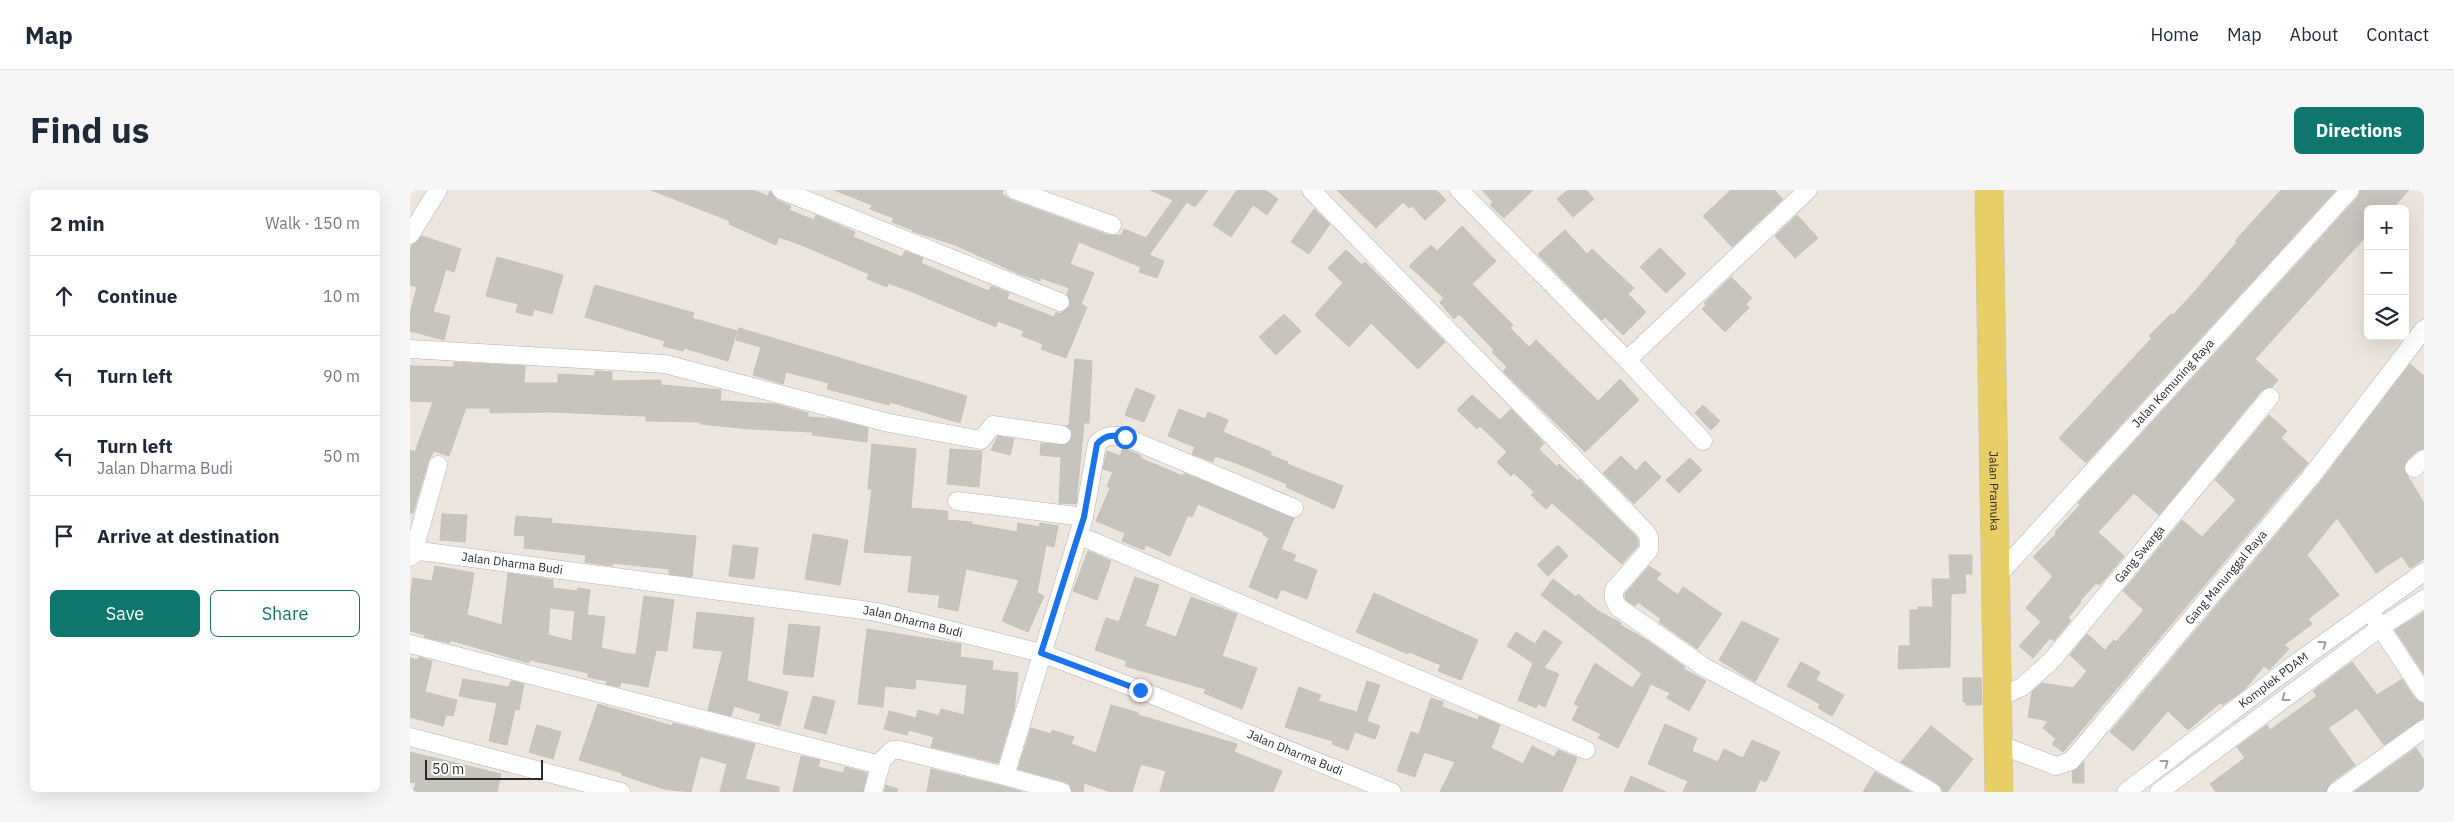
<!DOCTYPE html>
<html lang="en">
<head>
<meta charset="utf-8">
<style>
  :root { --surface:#fff; --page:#f6f6f7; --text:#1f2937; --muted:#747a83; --line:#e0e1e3; --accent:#0f766e }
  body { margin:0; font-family:"IBM Plex Sans",sans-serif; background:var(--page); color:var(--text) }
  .controls { position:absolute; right:15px; top:15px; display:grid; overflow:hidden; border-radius:8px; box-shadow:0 5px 20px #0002 }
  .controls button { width:45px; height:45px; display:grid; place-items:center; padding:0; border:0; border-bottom:1px solid var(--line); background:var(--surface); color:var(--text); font:25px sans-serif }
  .scale { position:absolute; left:15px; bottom:12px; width:118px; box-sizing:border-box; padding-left:5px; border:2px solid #2b2b2b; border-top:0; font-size:14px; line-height:18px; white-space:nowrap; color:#2b2b2b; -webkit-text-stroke:4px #fff; paint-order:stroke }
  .stop { position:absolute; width:15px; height:15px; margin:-11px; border:4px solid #1a73e8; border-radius:50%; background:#fff }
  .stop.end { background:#1a73e8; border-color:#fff; box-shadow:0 1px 5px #0008 }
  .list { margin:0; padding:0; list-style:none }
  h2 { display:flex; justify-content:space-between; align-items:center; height:65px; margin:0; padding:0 20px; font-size:21px }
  h2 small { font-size:16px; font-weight:400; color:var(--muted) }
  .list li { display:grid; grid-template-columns:32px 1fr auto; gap:15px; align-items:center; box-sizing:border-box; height:80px; padding:0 20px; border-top:1px solid var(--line) }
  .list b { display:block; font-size:19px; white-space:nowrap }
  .list p { margin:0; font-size:16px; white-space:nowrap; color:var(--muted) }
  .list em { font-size:16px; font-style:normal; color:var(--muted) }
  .actions { display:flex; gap:10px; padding:15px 20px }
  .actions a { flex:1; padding:11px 0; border:1px solid var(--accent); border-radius:8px; text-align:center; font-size:18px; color:var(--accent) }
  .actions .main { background:var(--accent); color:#fff }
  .icon { flex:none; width:28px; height:28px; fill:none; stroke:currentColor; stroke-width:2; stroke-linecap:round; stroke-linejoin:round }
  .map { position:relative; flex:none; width:2014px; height:602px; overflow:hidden; border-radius:8px }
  header { display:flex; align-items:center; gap:30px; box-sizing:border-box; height:70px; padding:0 25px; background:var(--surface); border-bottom:1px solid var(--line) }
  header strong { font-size:24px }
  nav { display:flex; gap:28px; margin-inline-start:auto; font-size:18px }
  .intro { display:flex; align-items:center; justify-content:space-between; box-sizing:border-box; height:120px; padding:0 30px }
  h1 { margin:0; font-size:35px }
  .button { padding:12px 22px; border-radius:8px; background:var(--accent); color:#fff; font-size:18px; font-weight:700 }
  main { display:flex; gap:30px; padding:0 30px }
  aside { flex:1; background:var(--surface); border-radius:8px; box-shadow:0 5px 20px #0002 }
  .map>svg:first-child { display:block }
</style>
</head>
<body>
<header>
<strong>Map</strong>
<nav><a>Home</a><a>Map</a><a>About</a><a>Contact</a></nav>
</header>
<div class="intro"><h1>Find us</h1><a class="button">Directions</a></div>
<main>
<aside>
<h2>2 min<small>Walk · 150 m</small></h2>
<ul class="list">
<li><svg class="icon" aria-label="ahead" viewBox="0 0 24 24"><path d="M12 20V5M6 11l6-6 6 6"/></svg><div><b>Continue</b></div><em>10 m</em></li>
<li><svg class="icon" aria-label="left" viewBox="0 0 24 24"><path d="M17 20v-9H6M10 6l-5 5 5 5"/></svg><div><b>Turn left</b></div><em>90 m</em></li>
<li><svg class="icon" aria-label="left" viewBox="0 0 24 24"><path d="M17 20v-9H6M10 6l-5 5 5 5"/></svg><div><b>Turn left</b><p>Jalan Dharma Budi</p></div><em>50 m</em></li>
<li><svg class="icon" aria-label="arrive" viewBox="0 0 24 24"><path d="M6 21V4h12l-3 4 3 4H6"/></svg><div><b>Arrive at destination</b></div></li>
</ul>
<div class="actions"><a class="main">Save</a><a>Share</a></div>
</aside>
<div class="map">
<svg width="2014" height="602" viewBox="0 0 2014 602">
  <rect width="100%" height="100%" fill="#ece6de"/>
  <g fill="#c7c3bd" stroke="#c7c2b7" fill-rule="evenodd">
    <path d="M241 0H343L358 6 360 1 367 10 381 16 379 20 404 30 406 25 445 42 443 47 492 67 495 61 513 68 511 73 554 91 579 101 581 96 599 103 597 109 644 127 646 122 650 124 660 116V110L657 104 659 98 631 88 630 91 607 83 545 55 502 41 503 40 482 32 484 28 460 19 462 15 424 0H593L592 4 601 10 698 45H712L714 39 736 48 763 10 740 0H798L785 17 777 12 739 65 754 71 747 88 729 82 731 77 669 52 660 74 684 83 671 114 677 117 656 168 631 159 633 154 612 146 614 141 588 131 586 137 500 101 478 93 477 97 457 89 459 84 394 56 369 47 366 55 319 34 320 31Z"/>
    <path d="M827 0H855L868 9 857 25 843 15 821 47 803 35Z"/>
    <path d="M927 0H1026L1036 10 1015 30 1002 16 999 18 993 12 966 38Z"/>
    <path d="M1072 0H1123L1094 28 1080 15 1083 12Z"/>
    <path d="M1158 0H1176L1184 9 1163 27 1147 9Z"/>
    <path d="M1321 0H1364L1373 9 1322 57 1293 26Z"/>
    <path d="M1871 0H1926L1676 273 1649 248 1742 148 1739 146 1761 124 1763 125 1787 99 1827 52 1825 51Z"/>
    <path d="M1950 0H1999L1982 19H1958V44L1845 169 1868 190 1862 197 1852 200 1749 325 1724 303 1688 342 1714 366 1696 388 1689 395 1686 393 1670 411 1671 412 1658 428 1661 430 1644 451 1640 448 1623 468 1609 456 1631 432 1616 418 1643 386 1623 367 1646 344 1645 342 1670 315 1668 313 1948 7Z"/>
    <path d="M904 19 920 34 899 64 881 52Z"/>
    <path d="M1387 25 1408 48 1385 68 1365 46Z"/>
    <path d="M1052 36 1086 71 1062 94 1103 135 1100 138 1119 157 1126 150 1188 211 1210 189 1229 210 1175 262 1093 181 1097 177 1082 162 1084 160 1049 124 1044 129 1030 113 1034 108 999 76 1021 55 1027 61Z"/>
    <path d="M1155 40 1177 64 1182 59 1224 98 1218 104 1236 122 1213 145 1195 127 1192 130 1128 64Z"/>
    <path d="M12 46 51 59 44 82 36 79 23 122 40 126 34 150 0 141V124L7 97 0 95V61L2 55Z"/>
    <path d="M1250 58 1276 84 1256 103 1230 77Z"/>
    <path d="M936 60 952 75 955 72 1035 152 1008 179 961 133 939 157 905 125 933 93 918 78Z"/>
    <path d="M87 67 153 85 142 124 124 119 122 126 106 122 108 114 76 106Z"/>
    <path d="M1321 87 1342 108 1336 114 1339 118 1315 142 1292 119 1296 115 1294 113Z"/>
    <path d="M185 95 284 123 282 128 327 141 318 171 274 158 273 161 253 156 255 151 175 127Z"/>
    <path d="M874 124 891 141 866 165 849 147Z"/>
    <path d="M329 138 557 206 550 233 480 212 479 215 417 199 419 193 376 182 373 194 343 185 351 157 326 150Z"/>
    <path d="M665 169 682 171 679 233H674L666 314 649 313 651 267 630 265 631 253 655 255 662 247V241L656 236 659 235Z"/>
    <path d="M44 172 115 176 114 193H148V184L185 186V181L202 182V191L251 190V195L311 200 310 211 365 214 398 223V227L422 229 458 238 457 252 402 245 403 242 341 239 291 234V232L236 231V226L140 222 80 223V218H56L39 266 24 261 18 272 3 323H0V260L5 262 23 212 0 211V176L44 177Z"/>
    <path d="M2000 174 2014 186V259L2007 261 1997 270 1994 280 2014 313V369L2000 378 1992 366 1966 383 1927 328 1897 365 1929 405 1898 429 1902 434 1874 455 1879 459 1859 480 1854 476 1835 499 1813 515 1810 513 1778 540 1758 521 1723 561 1700 542 1908 295Z"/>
    <path d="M726 198 745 206 734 232 715 225Z"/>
    <path d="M1062 205 1090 230 1101 219 1134 253 1129 259 1147 277 1149 274 1168 291 1169 289 1227 348 1228 356 1212 374 1142 313 1136 319 1121 305 1124 302 1104 283 1101 286 1087 272 1097 262 1070 236 1067 239 1047 220Z"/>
    <path d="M1293 215 1310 231 1301 240 1285 223Z"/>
    <path d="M769 219 795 229 798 222 818 230 813 242 861 262 860 265 878 272 877 274 933 296 924 319 876 297 877 294 826 273 805 266 803 272 782 264 785 257 758 246Z"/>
    <path d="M1859 225 1877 241 1871 248 1898 273 1653 562 1642 554 1646 549 1633 538 1638 531 1618 527 1622 502 1632 493 1663 498 1677 481 1660 465 1677 444 1695 460 1704 450 1706 452 1734 420 1713 401 1772 330 1792 347 1826 310 1805 290Z"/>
    <path d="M588 246 604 249 600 265 581 260Z"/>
    <path d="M462 254 506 259 501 318 538 321 537 330 562 332 561 334 607 342 608 333 629 337 630 333 648 336 644 357 636 355 627 403 634 406 618 442 592 431 609 390 556 379 548 421 528 417 530 405 498 402 502 366 454 362 462 299H458Z"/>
    <path d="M713 258 731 266 730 268 773 286 774 283 884 328 871 359 886 365 883 371 907 380 897 409 871 399 867 409 839 397 859 348 853 345 854 343 788 314 782 327 778 325 760 366 736 355 734 360 712 351 715 343 686 331 700 298 697 296 703 282 693 279 697 261 710 266Z"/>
    <path d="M540 259 572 261 569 297 537 294Z"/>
    <path d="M1211 266 1226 281 1235 271 1251 287 1224 314 1193 283Z"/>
    <path d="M1280 268 1292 280 1269 303 1256 290Z"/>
    <path d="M32 324 57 325 55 352 30 350Z"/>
    <path d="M106 326 142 329 141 333 286 346 282 387 259 384V379L203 373 202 376 175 372 176 365 114 358 115 346 104 345Z"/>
    <path d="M403 344 438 350 430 395 395 389Z"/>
    <path d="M323 355 348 358 344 389 319 386Z"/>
    <path d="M1148 355 1158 366 1138 386 1127 375Z"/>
    <path d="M678 361 701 371 687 410 663 401Z"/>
    <path d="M1539 365H1562V384H1555L1556 403 1541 404 1540 477 1488 479 1489 456H1500V420H1508V417H1523L1522 389H1540Z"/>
    <path d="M25 376 64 383 57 425 92 435 98 383 143 390V398L167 401 168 398 180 400 177 425 195 427 191 458 218 464H226L234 406 264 410 257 461 246 460 238 497 211 492 210 497 196 494 197 491 178 487V483L120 470 119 473 40 450V453L14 447 15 445 0 441V410L3 388 22 391ZM140 418 165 421 162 451 138 445Z"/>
    <path d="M1239 376 1251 384 1246 389 1268 405 1273 397 1312 424 1287 459 1249 432 1251 429 1228 412 1225 416 1216 410 1215 404Z"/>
    <path d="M725 387 749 395 735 436 766 447 781 407 827 424 812 466 847 478 832 519 794 503 796 499 715 476 717 471 685 460 696 428 709 432Z"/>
    <path d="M1143 389 1166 407 1168 404 1188 421 1211 433 1210 435 1235 449 1275 477 1274 479 1296 491 1279 521 1257 508 1260 503 1241 494 1208 558 1188 548 1191 544 1162 530 1169 516 1164 514 1185 473 1222 498 1232 484 1131 405Z"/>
    <path d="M964 403 1068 450 1051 490 1028 481 1031 475 999 462 998 464 946 442Z"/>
    <path d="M287 422 344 428 337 491 378 502 370 536 349 530 351 524 324 516 321 526 298 520 313 461 283 458Z"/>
    <path d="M2014 422V484L1985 440Z"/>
    <path d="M1332 431 1369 449 1345 492 1309 470Z"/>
    <path d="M379 434 410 437 403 487 373 484Z"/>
    <path d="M457 439 551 454 550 467 583 471 582 480 608 483 604 520 588 573 521 557 524 547 499 540 497 545 474 539 479 521 506 528 508 520 529 526 531 519 554 525 557 495 506 489 505 499 475 496 473 517 448 514Z"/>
    <path d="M1134 440 1152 452 1134 478 1149 484 1135 517 1128 514 1126 518 1108 510 1123 473 1097 456 1106 442 1125 454Z"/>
    <path d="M9 467 22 471 15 502 47 510 43 526 36 525 33 536 0 527V468L8 470Z"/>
    <path d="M1391 472 1410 482 1406 490 1434 505 1422 526 1408 518 1410 514 1377 496Z"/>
    <path d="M1942 472 1967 505 1992 489 2005 509 2014 514V527L1974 555 1947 518 1918 538 1945 575 1920 593 1916 602H1806L1800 594 1835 568 1827 557 1857 535 1860 540 1907 506 1903 501Z"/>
    <path d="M1553 488H1571L1572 515H1556V512H1553Z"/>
    <path d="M53 489 99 497 101 491 114 494 109 520 105 519 97 555 79 551 87 513 49 506Z"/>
    <path d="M957 491 970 495 957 531 970 536 965 549 945 542 938 560 922 554 923 551 875 537 889 497 911 505 908 511 947 522Z"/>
    <path d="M403 506 425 511 416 544 394 538Z"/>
    <path d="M1021 508 1033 512 1032 517 1068 530 1069 526 1090 535 1081 558 1113 574 1122 556 1144 567 1148 560 1167 568 1152 602H1030L1045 572 1014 562 1005 587 987 581 1001 542 1009 544Z"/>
    <path d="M188 514 262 536 263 533 345 554 335 589 369 597V602H310L317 574 290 566 281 602 254 599 212 585V583L169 570Z"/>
    <path d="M701 515 729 523 728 525 827 554 824 562 872 581 863 602H750L756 581 731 574 722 602H701L674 593 673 602H662L660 595 655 592 608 579 621 538 641 544 642 540 664 547 661 554 686 563Z"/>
    <path d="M1255 534 1287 548 1282 561 1308 572 1314 559 1333 568 1342 550 1370 562 1356 592 1350 590 1345 602H1273L1278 591 1238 574Z"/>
    <path d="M127 535 151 542 143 569 119 562Z"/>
    <path d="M1521 536 1563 569 1537 602H1533L1527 593 1491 572Z"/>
    <path d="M2006 558 2014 570V602H1944Z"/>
    <path d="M0 562 91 584 87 602H3L6 593 0 592Z"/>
    <path d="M391 566 410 570 408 577 433 583 435 577 457 583 453 602H383Z"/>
    <path d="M1674 572V593H1663L1662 582Z"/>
    <path d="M521 579 592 596 613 602H517Z"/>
    <path d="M1465 582 1501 602H1453Z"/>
    <path d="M1221 586 1256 602H1214Z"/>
    <path d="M476 595 488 599 487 602H474Z"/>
  </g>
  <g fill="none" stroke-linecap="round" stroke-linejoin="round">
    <defs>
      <g id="minor">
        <path d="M371 0 650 112"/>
        <path d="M605 0 702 35"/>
        <path d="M901 0 1235 341 1239 347V360L1204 400V409L1208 417 1294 477 1421 544 1522 602"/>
        <path d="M1049 0 1217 170 1293 251"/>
        <path d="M0 45 28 0"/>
        <path d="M0 159 255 174 479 233 571 250 583 235 652 245"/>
        <path d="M1217 170 1398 0"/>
        <path d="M2004 278 2014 269"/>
        <path d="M547 311 674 327"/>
        <path d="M668 345 1176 560"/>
        <path d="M3 364 28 275"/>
        <path id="s1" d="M0 367 8 361 17 362 467 422 631 463 730 500 982 602"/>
        <path id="s2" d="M1587 386 1940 0"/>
        <path d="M1965 429 2014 503"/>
        <path d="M0 454 470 575"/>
        <path id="s3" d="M1587 508 1612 497 1642 470 1860 207"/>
        <path d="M0 547 211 602"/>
        <path id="s4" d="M1588 554 1646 576 1661 571 1900 288 2014 139"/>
        <path d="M595 586 652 602"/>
        <path d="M463 602 472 570 482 560H490L595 586 674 327 687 254C696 244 703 245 715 247L884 318"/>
        <path id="s5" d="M1716 602 1889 471 2014 382"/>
        <path d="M1749 602 1971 437 2014 409"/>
        <path d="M1926 602 2014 539"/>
      </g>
      <g id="primary">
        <path id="s6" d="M1579 0 1589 602"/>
      </g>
    </defs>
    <use href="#minor" stroke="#b1b3bd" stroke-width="19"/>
    <use href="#primary" stroke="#c4c4c4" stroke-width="29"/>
    <use href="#minor" stroke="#fff" stroke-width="18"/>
    <use href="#primary" stroke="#e8ce66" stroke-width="28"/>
  </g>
  <defs><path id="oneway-chevron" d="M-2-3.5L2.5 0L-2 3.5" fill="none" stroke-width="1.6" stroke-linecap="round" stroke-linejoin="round" transform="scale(1.25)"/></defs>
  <g stroke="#a0a0a0">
    <use href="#oneway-chevron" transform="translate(1913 454) rotate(-36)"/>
    <use href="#oneway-chevron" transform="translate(1875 508) rotate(143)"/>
    <use href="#oneway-chevron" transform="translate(1755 573) rotate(-37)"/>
  </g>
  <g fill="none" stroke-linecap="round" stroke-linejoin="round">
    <path stroke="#1a73e8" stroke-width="6" d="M715 247C703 245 696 244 687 254L674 327 631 463 730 500"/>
  </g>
  <g text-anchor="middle" stroke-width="4" stroke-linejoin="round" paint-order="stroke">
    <g font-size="12" fill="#2b2b2b" stroke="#fff">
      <text dy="4" stroke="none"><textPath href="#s2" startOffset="261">Jalan Kemuning Raya</textPath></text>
      <text dy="4" stroke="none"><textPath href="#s6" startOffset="301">Jalan Pramuka</textPath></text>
      <text dy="4" stroke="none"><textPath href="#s3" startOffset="205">Gang Swarga</textPath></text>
      <text dy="4" stroke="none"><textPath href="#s1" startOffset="105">Jalan Dharma Budi</textPath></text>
      <text dy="4" stroke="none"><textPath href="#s4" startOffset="318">Gang Manunggal Raya</textPath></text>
      <text dy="4" stroke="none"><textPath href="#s1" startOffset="510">Jalan Dharma Budi</textPath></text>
      <text dy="4" stroke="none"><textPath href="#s5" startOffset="185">Komplek PDAM</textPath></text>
      <text dy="4" stroke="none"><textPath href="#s1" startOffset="915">Jalan Dharma Budi</textPath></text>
    </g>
  </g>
</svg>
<div class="controls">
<button>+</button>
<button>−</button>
<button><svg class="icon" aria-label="layers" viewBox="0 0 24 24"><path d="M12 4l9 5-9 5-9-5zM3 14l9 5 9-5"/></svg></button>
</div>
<div class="scale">50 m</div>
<div class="stop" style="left:715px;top:247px"></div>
<div class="stop end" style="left:730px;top:500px"></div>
</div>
</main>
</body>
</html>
